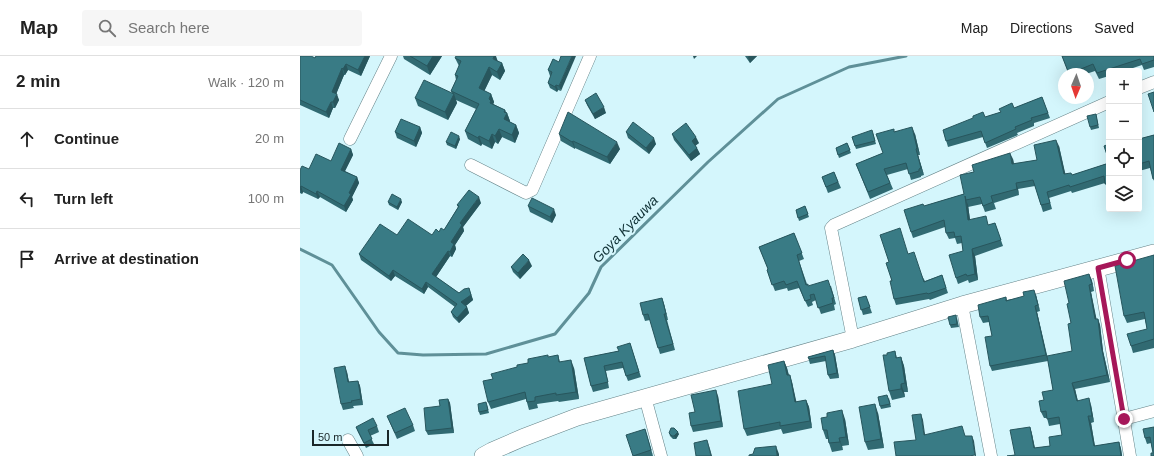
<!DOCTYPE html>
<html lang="en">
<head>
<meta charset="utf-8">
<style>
  :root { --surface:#fff; --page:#f6f6f6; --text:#222; --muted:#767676; --line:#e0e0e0 }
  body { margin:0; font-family:Arial,sans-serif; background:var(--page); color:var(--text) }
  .controls { position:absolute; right:12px; top:12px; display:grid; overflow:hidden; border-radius:4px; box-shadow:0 4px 16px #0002 }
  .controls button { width:36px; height:36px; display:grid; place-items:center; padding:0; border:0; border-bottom:1px solid var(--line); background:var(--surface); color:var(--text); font:20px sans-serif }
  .compass { position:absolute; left:758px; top:12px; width:36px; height:36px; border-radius:50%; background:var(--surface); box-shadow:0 4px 16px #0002; rotate:182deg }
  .scale { position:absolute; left:12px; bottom:10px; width:77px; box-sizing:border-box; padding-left:4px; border:2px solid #1a2729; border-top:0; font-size:11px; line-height:14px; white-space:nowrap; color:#1a2729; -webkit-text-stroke:3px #d4f6fc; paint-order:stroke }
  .stop { position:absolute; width:12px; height:12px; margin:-9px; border:3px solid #a61759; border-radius:50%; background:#fff }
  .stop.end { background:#a61759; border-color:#fff; box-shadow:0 1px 4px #0008 }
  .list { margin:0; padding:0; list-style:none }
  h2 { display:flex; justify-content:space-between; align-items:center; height:52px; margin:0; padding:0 16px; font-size:17px }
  h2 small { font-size:13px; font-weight:400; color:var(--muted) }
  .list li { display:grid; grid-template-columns:26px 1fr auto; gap:12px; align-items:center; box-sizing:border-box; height:60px; padding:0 16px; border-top:1px solid var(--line) }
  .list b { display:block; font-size:15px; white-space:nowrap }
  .list em { font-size:13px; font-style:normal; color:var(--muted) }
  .icon { flex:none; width:22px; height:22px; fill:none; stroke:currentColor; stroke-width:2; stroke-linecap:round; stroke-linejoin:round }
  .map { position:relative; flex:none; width:854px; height:400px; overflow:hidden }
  header { display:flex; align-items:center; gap:24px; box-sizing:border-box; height:56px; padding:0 20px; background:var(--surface); border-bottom:1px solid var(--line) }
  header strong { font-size:19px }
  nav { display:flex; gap:22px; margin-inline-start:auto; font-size:14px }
  .search { width:280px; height:36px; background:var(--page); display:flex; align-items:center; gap:10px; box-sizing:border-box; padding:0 14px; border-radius:4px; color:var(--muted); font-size:15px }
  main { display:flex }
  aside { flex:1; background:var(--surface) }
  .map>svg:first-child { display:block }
</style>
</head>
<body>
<header>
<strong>Map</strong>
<div class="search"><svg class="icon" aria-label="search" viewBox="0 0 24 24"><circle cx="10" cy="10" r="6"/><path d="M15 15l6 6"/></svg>Search here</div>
<nav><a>Map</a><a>Directions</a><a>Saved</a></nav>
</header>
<main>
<aside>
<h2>2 min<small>Walk · 120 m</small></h2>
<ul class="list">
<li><svg class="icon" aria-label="ahead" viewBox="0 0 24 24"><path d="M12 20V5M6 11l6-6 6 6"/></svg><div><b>Continue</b></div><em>20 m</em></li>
<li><svg class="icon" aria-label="left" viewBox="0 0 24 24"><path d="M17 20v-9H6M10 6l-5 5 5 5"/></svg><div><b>Turn left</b></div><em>100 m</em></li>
<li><svg class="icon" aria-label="arrive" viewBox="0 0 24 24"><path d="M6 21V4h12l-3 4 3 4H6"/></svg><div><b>Arrive at destination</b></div></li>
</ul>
</aside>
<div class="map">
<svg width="854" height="400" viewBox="0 0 854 400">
  <rect width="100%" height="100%" fill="#d4f6fc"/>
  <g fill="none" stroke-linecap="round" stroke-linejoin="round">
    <path stroke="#5f9098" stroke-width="3" d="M0 193 32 209 79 276 98 297 123 299 186 298 255 278 289 237 301 211 408 106 478 43 549 11 606 0"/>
    <defs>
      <g id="street">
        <path d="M839 32 854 26"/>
        <path d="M50 83 91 0"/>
        <path d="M171 109 226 137 232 134 290 0"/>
        <path d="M798 211 830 400"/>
        <path d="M662 249 691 400"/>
        <path d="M553 283 531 172 534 169 809 46"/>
        <path d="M345 341 361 400"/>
        <path d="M824 363 854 355"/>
        <path d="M48 384 57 400"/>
      </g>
      <path id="secondary" d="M183 400 192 395 222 382 277 361 553 283 662 249 854 197"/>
    </defs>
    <use href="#street" stroke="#648388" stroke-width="13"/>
    <use href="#secondary" stroke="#648388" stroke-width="18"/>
    <use href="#street" stroke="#fff" stroke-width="12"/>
    <use href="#secondary" stroke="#fff" stroke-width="17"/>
  </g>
  <g fill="#316a72">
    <path d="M0 0 15 2 16 0H70L61 20 48 14 45 19H44L36 38 39 44 35 52H33L29 62 0 49Z"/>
    <path d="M103 0H142L130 19 104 3Z"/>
    <path d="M445 0H457L450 7Z"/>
    <path d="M762 0H854V11L844 14 842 9 824 15H809V20L799 23 795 15 786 18H769Z"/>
    <path d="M155 2 197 5 202 7 205 15 200 24 192 19 184 35 191 38 194 46 193 48 205 54 206 56 207 57 210 65V66L216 69 219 77 215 87 202 81 198 88 195 86 192 93 182 88 181 90 168 83 165 75 176 53 156 44 157 47 148 64 118 50 115 42 152 37 151 35 156 24 155 19 159 10Z"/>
    <path d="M253 3 261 35 258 34 257 36 250 32 248 27 251 20H250L248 14Z"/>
    <path d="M742 41 750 62 734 67V70L717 77 718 79 687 92 683 81 648 91 643 74 714 52Z"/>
    <path d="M285 44 306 57 295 63 287 49Z"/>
    <path d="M796 58 799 72 791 74 790 71Z"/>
    <path d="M120 71 122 77 116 91 97 82 95 76Z"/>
    <path d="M595 75 615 78 620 99H618L624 119 621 120V121L611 124 608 113 587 119 593 133 570 143 556 108 583 97Z"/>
    <path d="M326 76 356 88 349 98 328 82Z"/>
    <path d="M573 77 576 88 556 93 552 81Z"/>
    <path d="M259 78 320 93 310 108 275 92V93L261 85Z"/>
    <path d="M372 78 399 87 395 89 400 98 391 105 374 84Z"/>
    <path d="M854 79V125L850 112 839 115V83Z"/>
    <path d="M160 83 156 93 147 89 146 86Z"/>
    <path d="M547 87 551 97 539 102 536 92Z"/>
    <path d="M759 90 765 118 772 119 809 107V134H808L805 127 772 137 771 135 749 142 752 153 743 156 735 130 718 133 719 139 694 147 696 153 685 156 682 148 668 151V149L670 164 689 169 695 167 703 190 675 200 678 224 669 227 668 224 658 228 656 222 663 195 662 187 657 188 655 182 649 183 646 177 645 171 613 182 611 176 624 150 664 138 674 116 713 103 714 108 737 104Z"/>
    <path d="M51 93 53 99 45 115 57 121 59 127 52 141 53 144 46 156 20 141 18 143 3 136 2 138 0 137V114L9 113 31 105Z"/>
    <path d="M534 116 541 132 528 137 522 121Z"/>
    <path d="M88 146H102L98 154 89 149Z"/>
    <path d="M181 147 163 171 164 175 155 189 156 193 152 201 150 200 136 221 159 237 171 238 173 244 166 250 167 251 169 257 159 267 153 261 151 256 155 251 128 231 124 238 95 220 91 225 61 204 59 198 97 179H132L144 174 158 151 157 149Z"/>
    <path d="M228 150 256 159 252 167 230 156Z"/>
    <path d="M505 150 509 161 499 165 496 154Z"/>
    <path d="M494 177 504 203 499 205 507 228 508 230H531L536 248 534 249 535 254 521 258 516 244 512 246 513 249 508 251 499 232 488 235 487 232 475 235 467 214 468 213 459 191Z"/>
    <path d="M609 198 625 225 642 219 648 237 630 244 629 243 596 249 594 243 589 206Z"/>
    <path d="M854 199V292L833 297 831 290 847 273 845 263 827 267 824 260Z"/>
    <path d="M232 210 220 223 213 216 211 211Z"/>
    <path d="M789 218 792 225 794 235 791 236 796 263H798L800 269 803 295 810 326 775 333 778 345 791 349 794 366 791 367 795 390 819 386 821 393 822 400H707L715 399 730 371 732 378 735 392 750 390 762 379 760 368 749 370 747 362H744L741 356 744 344 753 334 748 305 692 315 690 310 692 280 689 266 683 267 680 261 706 241 707 244 736 239 740 255 737 256 748 303 772 295 771 267 769 247Z"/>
    <path d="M566 240 572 257 563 259 558 242Z"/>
    <path d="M362 242 364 248 368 264H367L375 294 360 298 350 264 345 265 343 259Z"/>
    <path d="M657 262 659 271 651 272 650 269Z"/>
    <path d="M330 287 341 321 328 325 323 312 306 315 309 332 293 336 291 330 284 302 319 295Z"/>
    <path d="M533 294 535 299 539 322 530 323 528 319 526 305 510 308 508 301Z"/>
    <path d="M595 295 597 302 601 301 604 310 608 336H604L605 341 592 344 589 335 587 299Z"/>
    <path d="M258 299 260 306 274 312 279 343 259 346 258 345 237 348 238 352 229 354 226 343 191 353 188 346 193 323 217 311 228 307 249 301Z"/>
    <path d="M484 305 487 312 489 319 492 326 496 346 506 344 509 351 512 372 483 378 481 373 447 380 444 373 472 328Z"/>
    <path d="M47 316 49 326 58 325 60 330 63 349 53 350 54 352 43 354 41 348Z"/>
    <path d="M418 340 423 371 393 376 391 370 395 356Z"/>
    <path d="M589 342 591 351 581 353 580 350Z"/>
    <path d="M148 343 150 347 154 377 128 379 126 375 140 350Z"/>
    <path d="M187 349 189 357 180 359 179 356Z"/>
    <path d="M578 357 584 392 568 394 565 386Z"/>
    <path d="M87 360 113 369 115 375 97 383Z"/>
    <path d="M545 363 549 389 542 390 543 394 532 396 529 387 528 383H526L523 374Z"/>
    <path d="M77 370 79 376 70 380 74 388 66 392 58 376 56 371Z"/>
    <path d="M854 371 853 397 851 387 847 388 845 382Z"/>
    <path d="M345 373 353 400H333Z"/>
    <path d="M369 377 379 378 376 383H373L370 380Z"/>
  </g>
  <g fill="#28565d">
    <path d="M65 0H70L61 20 58 14Z"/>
    <path d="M133 0H142L130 19 127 10Z"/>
    <path d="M194 0H196L198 6 193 3Z"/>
    <path d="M272 0H276L261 35 259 30Z"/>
    <path d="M393 0H397L394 3Z"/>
    <path d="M449 0H457L450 7 448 1Z"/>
    <path d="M202 7 205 15 200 24 197 16Z"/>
    <path d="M46 8 48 14 45 19 43 13Z"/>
    <path d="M189 11 192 19 182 40 179 32Z"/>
    <path d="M42 12 44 19 35 41 37 38 39 44 35 52 33 46 32 36Z"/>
    <path d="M256 29 258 34 257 36 255 31Z"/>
    <path d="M154 38 157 47 148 64 145 56Z"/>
    <path d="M191 38 194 46 193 49V55L189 43Z"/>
    <path d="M31 46 33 52 29 62 26 56Z"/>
    <path d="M304 51 306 57 295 63 293 58Z"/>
    <path d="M205 54 206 59 207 57 210 65 207 71 204 63V56Z"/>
    <path d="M216 69 219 77 215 87 212 79Z"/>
    <path d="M120 71 122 77 116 91 114 85Z"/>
    <path d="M612 71 615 78 620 99 617 92Z"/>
    <path d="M199 73 202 81 198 88 195 80Z"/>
    <path d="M192 78 195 86 192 93 189 85Z"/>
    <path d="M159 80 160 83 156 93 155 90Z"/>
    <path d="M179 80 182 88 181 90 178 82Z"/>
    <path d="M396 81 399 87 394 91 392 85Z"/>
    <path d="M354 82 356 88 349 98 346 92Z"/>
    <path d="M756 84 759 90 767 125 764 118Z"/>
    <path d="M273 85 275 92V93L272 86Z"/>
    <path d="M317 86 320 93 310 108 307 101Z"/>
    <path d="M397 92 400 98 391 105 389 99Z"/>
    <path d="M51 93 53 99 43 119 41 114Z"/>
    <path d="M616 93 618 99 624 119 621 112Z"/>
    <path d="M710 97 713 103 715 115 712 108Z"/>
    <path d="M57 121 59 127 52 141 53 144 46 156 44 150 49 137Z"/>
    <path d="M716 127 718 133 719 139 717 133Z"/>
    <path d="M1 130 3 136 2 138 0 133Z"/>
    <path d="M17 135 20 141 18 143 16 138Z"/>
    <path d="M179 141 181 147 163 171 164 175 155 189 156 193 152 201 150 196 151 186 160 167Z"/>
    <path d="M101 143 102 146 98 154 97 151Z"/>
    <path d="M666 144 668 149 671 171 668 164Z"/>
    <path d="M254 153 256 159 252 167 250 161Z"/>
    <path d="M672 193 675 200 678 224 675 218Z"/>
    <path d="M148 195 150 200 134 224 132 218Z"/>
    <path d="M229 204 232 210 220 223 218 217Z"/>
    <path d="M93 214 95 220 91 225 89 220Z"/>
    <path d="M789 218 792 225 794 235 792 228Z"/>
    <path d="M126 226 128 231 124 238 122 233Z"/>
    <path d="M789 229 791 236 798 270 795 263Z"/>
    <path d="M169 232 173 244 163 252 161 246Z"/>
    <path d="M734 234 736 239 740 255 738 249Z"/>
    <path d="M362 242 364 248 368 264 366 258Z"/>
    <path d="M735 250 737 256 748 305 746 299Z"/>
    <path d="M167 251 169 257 159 267 157 262Z"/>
    <path d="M798 263 800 269 803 295 810 326 807 319 801 289Z"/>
    <path d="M533 294 535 299 539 322 537 317Z"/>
    <path d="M601 301 604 310 608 336 605 327Z"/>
    <path d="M271 304 274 312 279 343 276 336Z"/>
    <path d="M484 305 487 312 490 326 487 319Z"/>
    <path d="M45 310 47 316 50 332 48 326Z"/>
    <path d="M490 319 492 326 498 353 495 346Z"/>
    <path d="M58 325 60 330 63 349 61 343Z"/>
    <path d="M772 327 775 333 779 351 777 345Z"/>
    <path d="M601 328 604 336 605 341 601 333Z"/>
    <path d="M416 334 418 340 423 371 421 365Z"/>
    <path d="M789 342 791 349 794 366 792 360Z"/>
    <path d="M148 343 150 347 154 377 152 372Z"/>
    <path d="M506 344 509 351 512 372 510 365Z"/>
    <path d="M575 348 578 357 584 392 581 383Z"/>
    <path d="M542 354 545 363 549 389 546 381Z"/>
    <path d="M621 358 623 364 626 385 624 379Z"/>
    <path d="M788 360 791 367 796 397 794 390Z"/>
    <path d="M730 371 732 378 736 399 734 392Z"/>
    <path d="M345 373 347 379 353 400 351 394Z"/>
    <path d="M378 376 379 378 376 383 374 380Z"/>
    <path d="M672 380 674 385 676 400H675V399Z"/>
    <path d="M539 382 542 390 543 394 540 386Z"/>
    <path d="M407 384 410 393 412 400H411Z"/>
    <path d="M819 386 821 393 822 400H821Z"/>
    <path d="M476 390 479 398V400H477Z"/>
  </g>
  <g fill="#397b85" stroke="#28565d">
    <path d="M0 0H11L15 2 16 0H65L58 14 46 8 43 13 42 12 32 36 37 38 33 46H31L26 56 0 44Z"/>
    <path d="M110 0H133L127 10Z"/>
    <path d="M156 0H194L193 3 202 7 197 16 189 11 179 32 191 38 189 43 191 45 190 47 205 54 204 56 207 57 204 63 216 69 212 79 199 73 195 80 192 78 189 85 179 80 178 82 165 75 179 48 151 35 158 20 155 19 161 5 155 2Z"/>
    <path d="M261 0H272L259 30 256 29 255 31 248 27 252 16 248 14 253 3 259 6Z"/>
    <path d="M762 0H854V4L842 8 840 3 797 17 793 8 769 18Z"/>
    <path d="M124 24 154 38 145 56 115 42Z"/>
    <path d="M854 36V56L848 38Z"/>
    <path d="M296 37 304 51 293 58 285 44Z"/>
    <path d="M742 41 748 57 731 62 732 64 715 71 716 73 685 87 681 75 646 85 643 74 673 62V60L683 56 685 61 701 56 699 53 712 47 714 52Z"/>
    <path d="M268 56 317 86 307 101 273 85 272 86 259 78Z"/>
    <path d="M796 58 798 69 790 71 787 60Z"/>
    <path d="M101 63 120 71 114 85 95 76Z"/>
    <path d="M333 66 354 82 346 92 326 76Z"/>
    <path d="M386 67 396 81 392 85 397 92 389 99 372 78Z"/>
    <path d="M612 71 617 92 616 93 621 112 619 113V115L609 118 606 107 584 113 590 127 568 136 556 108 583 97 576 78 594 73V76Z"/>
    <path d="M572 74 575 85 555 90 552 81Z"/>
    <path d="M151 76 159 80 155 90 146 86Z"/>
    <path d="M854 79V123H853L849 105 839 108V83Z"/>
    <path d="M756 84 764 118 771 117 772 119 809 107V131L808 127 805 128 804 120 770 131 769 129 747 136 750 147 741 149 733 124 716 127 717 133 691 140 693 146 683 150 680 141 666 144 665 140 668 164 686 160 688 169 695 167 701 184 672 193 675 218 667 220 666 218 656 222 649 199 663 195 661 180 655 181 654 176 646 177 644 164 611 176 604 154 623 148 624 150 664 138 660 119 674 116 672 109 710 97 712 108 737 104 734 89Z"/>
    <path d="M39 87 51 93 41 114 57 121 49 137 51 138 44 150 17 135 16 138 1 130 0 132V114L2 110 9 113 16 98 31 105Z"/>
    <path d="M547 87 550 94 538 99 536 92Z"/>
    <path d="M809 88V105L804 90Z"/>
    <path d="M534 116 538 126 526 131 522 121Z"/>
    <path d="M169 134 179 141 160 167 162 169 151 186 154 188 150 196 148 195 132 218 159 237 164 233 169 232 171 239 161 246 167 251 157 262 151 256 157 248 126 226 122 233 93 214 89 220 59 198 80 168 97 179 108 163 132 179 136 173 139 176 141 172 144 174 159 150 157 149Z"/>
    <path d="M92 138 101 143 97 151 88 146Z"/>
    <path d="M232 142 254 153 250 161 228 150Z"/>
    <path d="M505 150 508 158 498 162 496 154Z"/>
    <path d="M600 172 608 198 614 196 624 226 642 219 646 232 628 238 627 237 594 243 590 225H592L586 207 589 206 580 179Z"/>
    <path d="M494 177 502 197 497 199 506 229 508 228V230L528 224 534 242H532L533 247 518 252 514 238 510 239 511 243 505 245 497 225 486 229 484 225 472 229 467 214 468 213 459 191Z"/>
    <path d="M223 198 229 204 218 217 211 211Z"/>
    <path d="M854 199V283L831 290 827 278 847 273 844 256 824 260 815 210Z"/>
    <path d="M789 218 792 228 789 229 795 263H798L801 289 807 319 772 327 777 345 789 342 792 360H788L794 390 819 386 821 400H707L715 399 710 374 730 371 734 392 750 390 749 381 762 379 759 361 747 363 746 355 741 356 739 345 744 344 742 336 753 334 747 300 772 295 768 268 771 267 767 248 769 247 764 225Z"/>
    <path d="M734 234 738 249 735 250 746 299 690 310 685 281 692 280 688 260 680 261 678 249 706 241V245L724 240 723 236Z"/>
    <path d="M566 240 570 251 561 254 558 242Z"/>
    <path d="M362 242 366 258H364L373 288 358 292 348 258 343 259 340 247Z"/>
    <path d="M656 259 657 268 650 269 648 261Z"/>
    <path d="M330 287 339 316 326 320 322 306 304 310 308 326 291 330 284 302 319 295 317 291Z"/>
    <path d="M533 294 537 317 528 319 525 300 509 303 508 301Z"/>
    <path d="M595 295 596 302 601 301 605 327 601 328V333L589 335 583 299H587V297Z"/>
    <path d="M248 299V301L258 299 259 306 271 304 276 336 256 339V337L235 341V345L227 346 225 336 188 346 183 325 193 323 191 318 217 311V309L228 307V303Z"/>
    <path d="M484 305 487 319H490L495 346 506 344 510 365 480 370V366L444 373 438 335 472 328 468 309Z"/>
    <path d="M45 310 48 326 58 325 61 343 51 345 52 346 41 348 34 312Z"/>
    <path d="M416 334 421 365 391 370 389 357 395 356 391 339Z"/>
    <path d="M587 339 590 348 580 350 578 341Z"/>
    <path d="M148 343 152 372 126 375 124 352 140 350 139 344Z"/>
    <path d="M186 346 188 354 179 356 178 348Z"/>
    <path d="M575 348 581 383 565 386 559 351Z"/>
    <path d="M105 352 113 369 95 377 87 360Z"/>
    <path d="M542 354 546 381 539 382 540 386 529 387 527 374H523L521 362 527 361V357Z"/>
    <path d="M621 358 624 379 662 370 665 380H672L675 399 669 400H596L594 386 616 384 612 359Z"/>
    <path d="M73 362 77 370 68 374 72 383 64 387 56 371Z"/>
    <path d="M854 371V400H851V397H853L850 381 845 382 843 373Z"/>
    <path d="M371 372H374L378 376 374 380H372L369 377Z"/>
    <path d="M345 373 351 394 333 400 326 379Z"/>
    <path d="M407 384 411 400H396L394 387Z"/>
    <path d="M476 390 477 400H449V399L453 398 455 392Z"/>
  </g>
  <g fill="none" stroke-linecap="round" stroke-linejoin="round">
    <path stroke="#a61759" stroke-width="5" d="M824 363 798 212 827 204"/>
  </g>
  <g text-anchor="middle" stroke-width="4" stroke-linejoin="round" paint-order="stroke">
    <g font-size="14" font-style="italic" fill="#113237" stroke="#d4f6fc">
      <text transform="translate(325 173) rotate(-46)" y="5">Goya Kyauwa</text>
    </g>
  </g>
</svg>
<div class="controls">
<button>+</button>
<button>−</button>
<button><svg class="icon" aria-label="locate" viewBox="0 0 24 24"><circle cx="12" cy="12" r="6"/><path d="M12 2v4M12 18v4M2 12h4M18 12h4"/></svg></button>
<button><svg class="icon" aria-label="layers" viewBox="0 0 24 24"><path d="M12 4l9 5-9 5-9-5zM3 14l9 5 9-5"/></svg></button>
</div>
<svg class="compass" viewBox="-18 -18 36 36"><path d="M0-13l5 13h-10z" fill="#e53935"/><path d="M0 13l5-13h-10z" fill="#767676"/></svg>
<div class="scale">50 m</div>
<div class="stop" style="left:827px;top:204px"></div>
<div class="stop end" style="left:824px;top:363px"></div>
</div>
</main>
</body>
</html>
